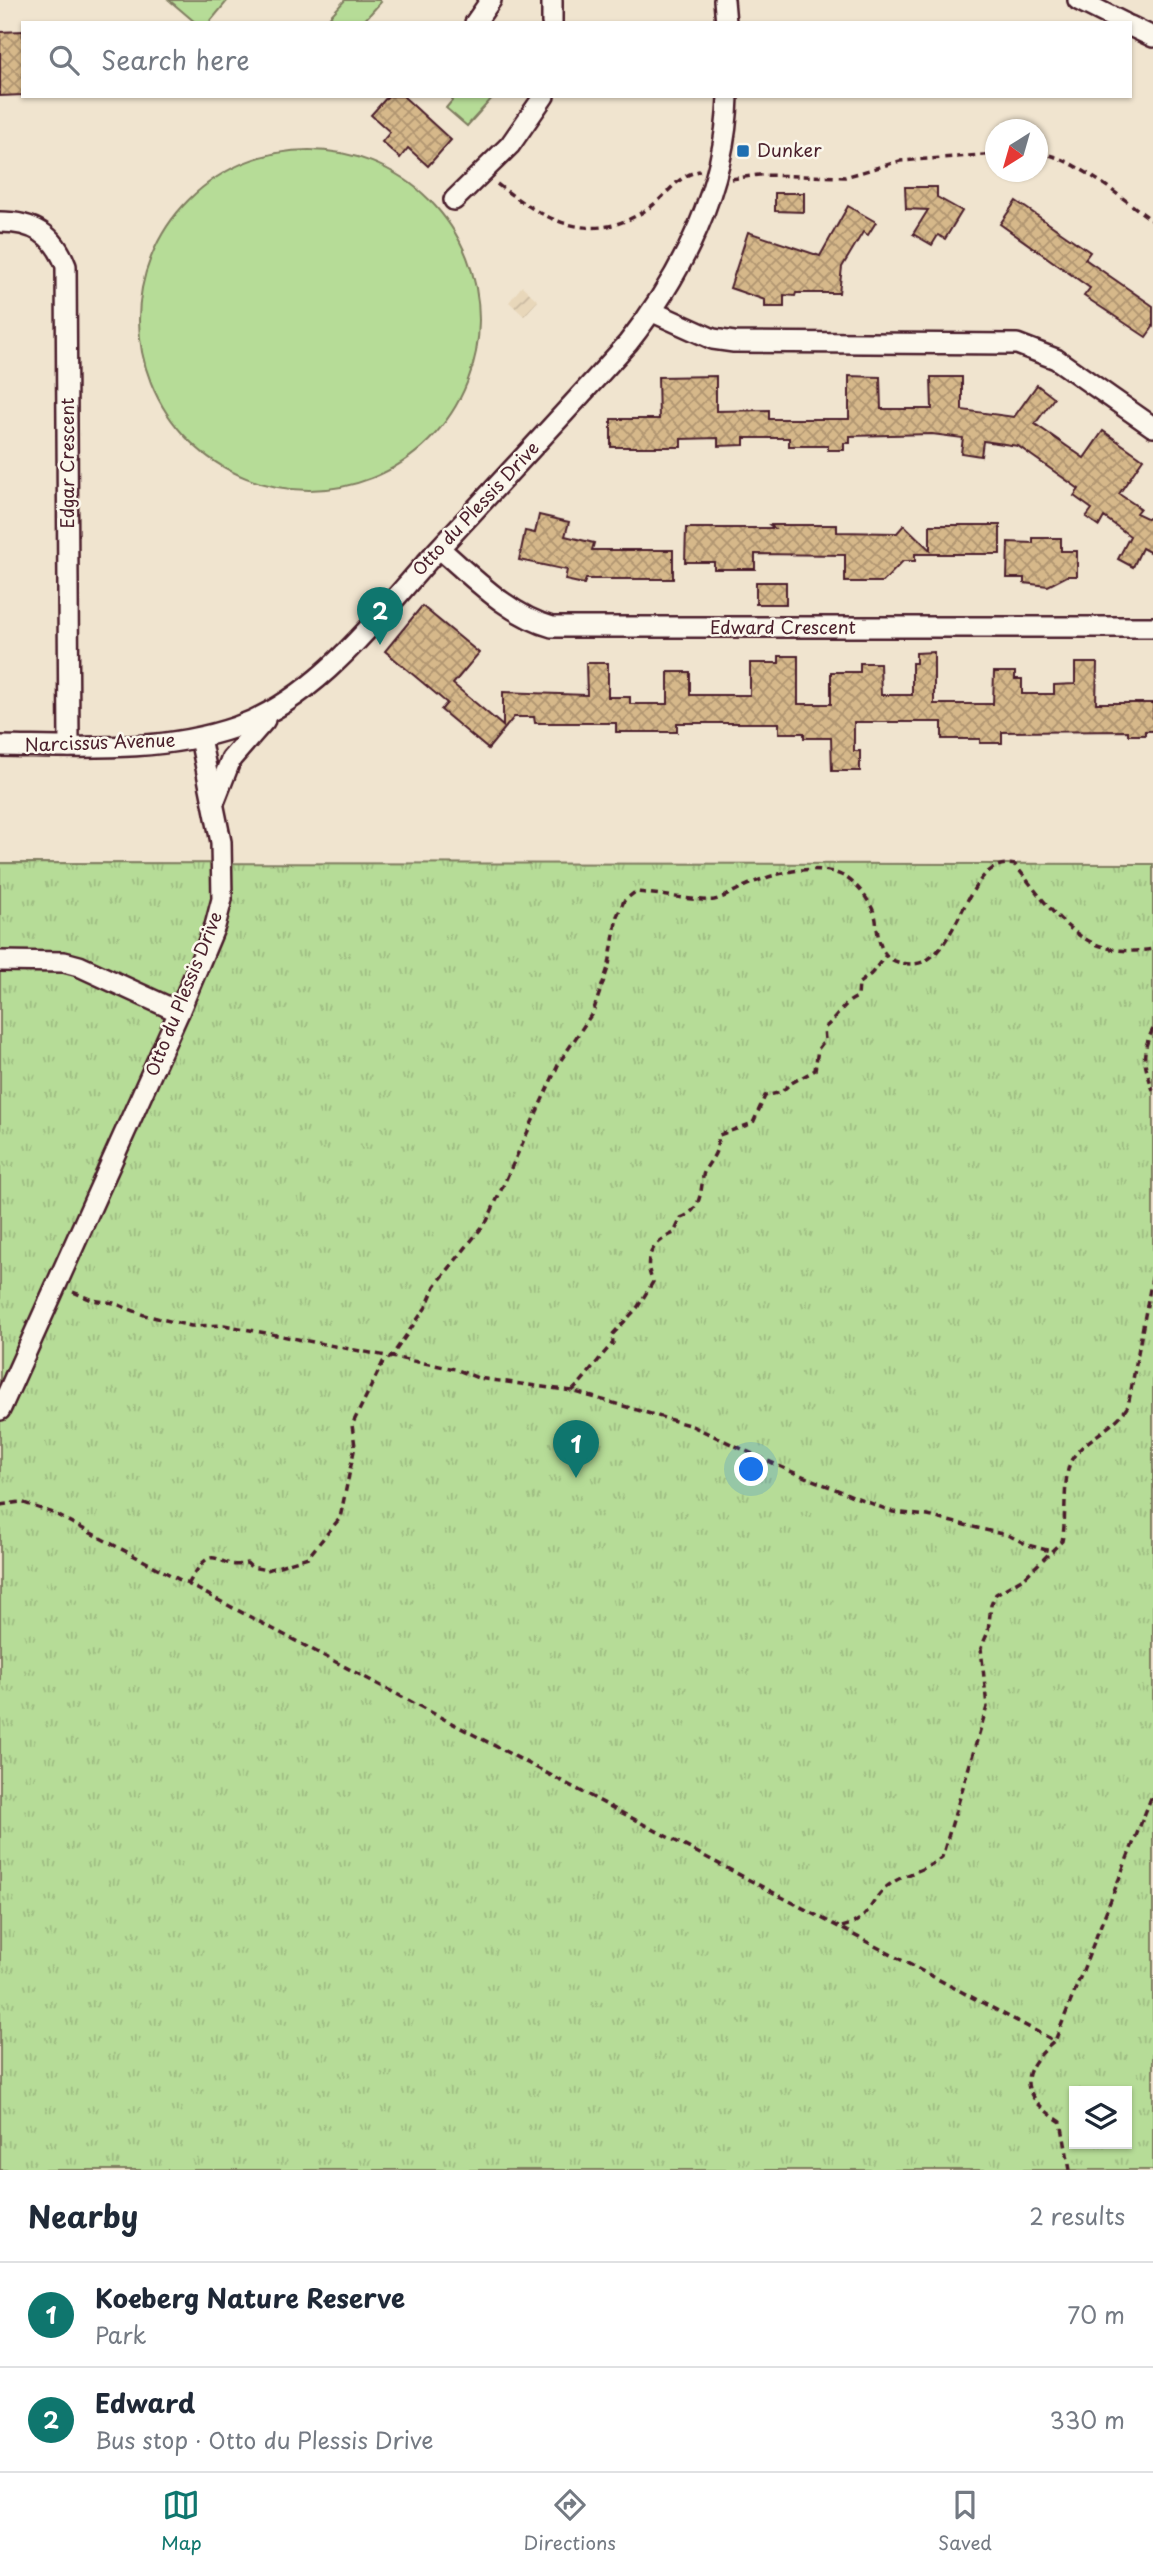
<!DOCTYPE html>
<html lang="en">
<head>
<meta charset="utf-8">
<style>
  :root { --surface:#fff; --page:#f6f6f7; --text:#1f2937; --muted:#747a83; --line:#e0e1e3; --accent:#0f766e }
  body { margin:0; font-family:"Playpen Sans",sans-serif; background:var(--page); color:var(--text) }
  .controls { position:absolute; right:21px; bottom:21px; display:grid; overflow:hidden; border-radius:0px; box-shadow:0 2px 5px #0004 }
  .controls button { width:63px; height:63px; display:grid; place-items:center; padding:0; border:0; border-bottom:2px solid var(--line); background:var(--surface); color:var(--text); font:35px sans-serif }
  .compass { position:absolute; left:985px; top:119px; width:63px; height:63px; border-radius:50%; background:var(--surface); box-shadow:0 2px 5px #0004; rotate:217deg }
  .you { position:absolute; left:752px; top:1470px; width:24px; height:24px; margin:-18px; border:5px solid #fff; border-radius:50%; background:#1a73e8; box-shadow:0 0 0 10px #1a73e833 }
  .badge { display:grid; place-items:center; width:46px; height:46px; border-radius:50%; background:var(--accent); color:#fff; font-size:23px; font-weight:700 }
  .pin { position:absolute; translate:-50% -58px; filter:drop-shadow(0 2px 4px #0008) }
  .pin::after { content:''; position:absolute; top:37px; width:24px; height:21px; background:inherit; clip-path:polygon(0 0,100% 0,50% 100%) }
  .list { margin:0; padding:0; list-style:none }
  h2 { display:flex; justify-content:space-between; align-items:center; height:91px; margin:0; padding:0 28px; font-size:30px }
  h2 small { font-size:23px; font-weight:400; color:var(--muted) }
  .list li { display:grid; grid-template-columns:46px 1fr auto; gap:21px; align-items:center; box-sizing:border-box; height:105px; padding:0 28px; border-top:2px solid var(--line) }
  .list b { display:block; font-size:26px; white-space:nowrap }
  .list p { margin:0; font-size:23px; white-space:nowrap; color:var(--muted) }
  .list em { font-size:23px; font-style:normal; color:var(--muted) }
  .icon { flex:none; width:38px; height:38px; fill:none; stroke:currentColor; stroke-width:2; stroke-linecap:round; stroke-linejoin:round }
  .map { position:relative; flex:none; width:1153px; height:2170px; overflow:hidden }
  .search { position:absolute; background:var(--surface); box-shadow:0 2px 5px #0004; left:21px; right:21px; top:21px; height:77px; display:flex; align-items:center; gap:18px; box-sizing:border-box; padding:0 24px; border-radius:0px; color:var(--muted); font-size:26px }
  .sheet { height:301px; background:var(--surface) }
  nav { display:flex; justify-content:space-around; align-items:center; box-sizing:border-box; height:98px; border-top:2px solid var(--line); background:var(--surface); font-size:19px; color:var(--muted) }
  nav a { display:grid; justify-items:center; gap:4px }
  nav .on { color:var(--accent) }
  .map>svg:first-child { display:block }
</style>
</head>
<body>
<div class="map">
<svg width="1153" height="2170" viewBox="0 0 1153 2170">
  <defs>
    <pattern id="industrial-furrows" width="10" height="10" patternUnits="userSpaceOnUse" patternTransform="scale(1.75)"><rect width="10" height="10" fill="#e8d7ba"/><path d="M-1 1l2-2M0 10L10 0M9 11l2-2" fill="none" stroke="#c8b8a0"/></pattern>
    <pattern id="park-tufts" width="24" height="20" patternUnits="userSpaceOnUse" patternTransform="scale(1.75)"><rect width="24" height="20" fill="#b6dc97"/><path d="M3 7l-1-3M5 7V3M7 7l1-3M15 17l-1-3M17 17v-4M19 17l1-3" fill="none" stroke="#9ebc82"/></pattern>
    <pattern id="building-cross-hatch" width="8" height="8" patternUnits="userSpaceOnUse" patternTransform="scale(1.75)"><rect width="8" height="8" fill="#d6b88a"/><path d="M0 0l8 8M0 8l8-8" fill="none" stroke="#b09571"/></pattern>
  </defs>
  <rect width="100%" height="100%" fill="#f0e4cf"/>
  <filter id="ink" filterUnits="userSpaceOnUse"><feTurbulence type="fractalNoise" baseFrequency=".0143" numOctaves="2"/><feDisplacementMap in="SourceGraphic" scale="14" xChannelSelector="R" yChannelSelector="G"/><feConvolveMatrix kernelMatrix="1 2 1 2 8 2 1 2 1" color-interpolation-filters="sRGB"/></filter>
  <g filter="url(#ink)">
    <path fill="url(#industrial-furrows)" d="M522 286 538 301 524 316 509 302Z"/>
    <path fill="url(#park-tufts)" stroke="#807e61" stroke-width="2" fill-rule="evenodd" d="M0 863 1153 864V2170H0ZM1074 2091H1127V2144H1074Z"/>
    <g fill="#b6dc97" stroke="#807e61" stroke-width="2">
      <path d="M169 0H228L209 23H196Z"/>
      <path d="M345 0H379L381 2 362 23H324Z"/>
      <path d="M456 96H494L467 126 446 108Z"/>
      <circle cx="309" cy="320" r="170"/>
    </g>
    <g fill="url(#building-cross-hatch)" stroke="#4a1f2b" stroke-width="2">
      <path d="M23 31V95L0 96V32Z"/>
      <path d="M388 96H403L451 140 428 166 408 148 400 158 382 142 390 132 371 115Z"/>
      <path d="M905 187H937V197L962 211 945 239 938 235 932 245 913 234 928 210 906 209Z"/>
      <path d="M775 193H804V212L775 211Z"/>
      <path d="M1016 201 1090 252 1085 259 1153 306V327L1146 337 1084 296 1090 288 1000 224Z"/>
      <path d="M848 206 876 222 868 235 863 232 842 267 839 293H796L795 296 784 295V307H765V300L730 288 748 232 820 256Z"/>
      <path d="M716 376V411L769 410V419H849V376L880 377 881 409H932L931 377H962V410L1014 417 1037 385 1054 398 1035 424 1084 458 1103 431 1143 459 1119 494 1140 508 1136 513 1153 521V554L1142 548 1133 567 1118 559 1130 536 1104 517 1099 526 1086 517 1092 509 1074 496 1079 489 1018 446 983 441 981 456 961 453 963 438 932 434 850 436V443H844V450H828V446H789V438H744V445L718 446V438L681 439V447H611V419H659L658 377Z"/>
      <path d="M539 515 569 522 565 536 594 543 592 550H673V579H586L584 584 565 580 567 570 519 560 525 531 535 533Z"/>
      <path d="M770 525H837V532L897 533 904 525 930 550V525H1000V554H915V561H903L883 582H845V555L755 554V569H714V562H685L686 528H774Z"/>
      <path d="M1033 538H1061V551H1077V576H1067L1048 586 1024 583V578H1007L1008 542 1033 543Z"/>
      <rect x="756" y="582" width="30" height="22"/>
      <path d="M422 606 479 653 453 684 503 726V692L587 695 586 663H608V697H630V704H668V672H690V695H750V663H779V656H798V704H831V672H860V663H880L881 695H912V663H916V653L934 652V704H993L994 672H1015V679H1022V694H1054V685L1075 684V663H1097L1096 703H1153V731H1145V735H1128V731L1002 732V743H980V739H942V722H854V751H860V771H832L831 738H804V733H779V723H677V732H616V723H535L534 717H514L488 749 441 710 447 703 385 651Z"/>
    </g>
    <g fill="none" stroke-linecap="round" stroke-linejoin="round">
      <defs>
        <g id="minor">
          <path d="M724 0 726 23"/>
          <path d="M1078 0 1124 23"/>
          <path d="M475 23 491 0"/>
          <path d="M552 23V0"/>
          <path d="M1130 26 1153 37"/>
          <path d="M454 200 510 145 544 96"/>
          <path d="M0 222C33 222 54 234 66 266L69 747"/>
          <path d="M653 312 713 339 734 342 1017 344 1056 359 1153 427"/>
          <path d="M440 549C474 578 508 615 552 627H1153"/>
          <path d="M0 746C79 747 161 753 236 727 319 698 377 617 434 554 499 484 564 414 628 343 683 273 726 187 728 96"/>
          <path d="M215 800 231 759 265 720"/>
          <path d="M0 961 64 962 79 966 179 1012"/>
          <path d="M0 1410 179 1012 215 926 222 899 221 842 200 738"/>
        </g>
      </defs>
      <use href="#minor" stroke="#4a1f2b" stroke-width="24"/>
      <g stroke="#4a1f2b" stroke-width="3.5" stroke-dasharray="7 5" stroke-linecap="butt">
        <path d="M1038 153C1072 155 1124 200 1153 221"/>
        <path d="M731 179 759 175 845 177 900 161 996 154"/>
        <path d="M497 184C548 223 595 248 653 205 670 192 678 175 700 171"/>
        <path d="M1153 1029C1140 1055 1144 1063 1153 1090"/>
        <path d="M73 1292 92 1300 114 1303 144 1315 191 1326 224 1325 455 1369 478 1378 572 1391 692 1426 790 1471 893 1512 928 1516 1010 1536 1028 1545 1054 1552"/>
        <path d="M572 1391C588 1376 598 1359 613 1343L612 1335 637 1308 653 1282C642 1258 652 1243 674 1233L681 1218C700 1211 701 1193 703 1176 704 1168 713 1160 716 1151 717 1146 718 1140 719 1135L753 1123 765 1096 782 1092C790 1081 803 1078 815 1070L818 1049 825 1040 824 1028C837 1019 844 1001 858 997L859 983 871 974 886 955"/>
        <path d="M0 1505 21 1502 53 1513 1055 2041"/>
        <path d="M188 1585C216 1533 215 1573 247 1563L251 1567 267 1570 308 1557 340 1518 355 1446 352 1425 383 1362 391 1357 426 1307 435 1286 487 1221 559 1063 593 1012 609 965 617 916 624 901 635 892C653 893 702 902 714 900 724 898 734 891 743 887 771 874 812 862 841 875 856 881 874 905 876 920 879 944 880 963 911 964 960 965 964 853 1015 865 1055 914 1081 961 1153 949"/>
        <path d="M842 1927C873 1919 867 1902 889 1885 905 1873 926 1871 942 1857L987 1707 981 1648 988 1632 991 1605 996 1594 1025 1577 1062 1541C1067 1519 1062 1475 1072 1459 1085 1438 1113 1430 1128 1406L1153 1273"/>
        <path d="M1070 2170 1061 2122C1020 2095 1016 2074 1055 2041L1153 1793"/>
      </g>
      <use href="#minor" stroke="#fbf7ec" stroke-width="19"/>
    </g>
  </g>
  <rect fill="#1f6fb2" stroke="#fbf7ec" stroke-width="2.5" x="736" y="144" width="14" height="14" rx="3.5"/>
  <g text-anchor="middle" stroke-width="5" stroke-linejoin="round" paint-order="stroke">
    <g font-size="18" fill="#4a1f2b" stroke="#fbf7ec" text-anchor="start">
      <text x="757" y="157">Dunker</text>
    </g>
    <g font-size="18" fill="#4a1f2b" stroke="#fbf7ec">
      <text transform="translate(68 463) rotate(-90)" y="6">Edgar Crescent</text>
      <text transform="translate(476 509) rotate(-47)" y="6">Otto du Plessis Drive</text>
      <text x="783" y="634">Edward Crescent</text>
      <text transform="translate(100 743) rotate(-2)" y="6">Narcissus Avenue</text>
      <text transform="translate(184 994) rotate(-68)" y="6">Otto du Plessis Drive</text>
    </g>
  </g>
</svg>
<div class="controls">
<button><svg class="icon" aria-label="layers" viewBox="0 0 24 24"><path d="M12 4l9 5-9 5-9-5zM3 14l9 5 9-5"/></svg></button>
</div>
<svg class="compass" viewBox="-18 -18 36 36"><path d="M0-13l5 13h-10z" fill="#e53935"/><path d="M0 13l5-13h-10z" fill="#747a83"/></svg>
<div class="you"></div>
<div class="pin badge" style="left:576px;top:1478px">1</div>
<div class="pin badge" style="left:380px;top:645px">2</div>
<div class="search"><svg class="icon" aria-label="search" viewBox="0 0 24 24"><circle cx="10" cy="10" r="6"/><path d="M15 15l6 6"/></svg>Search here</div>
</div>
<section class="sheet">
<h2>Nearby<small>2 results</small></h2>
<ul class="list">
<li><span class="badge">1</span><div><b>Koeberg Nature Reserve</b><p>Park</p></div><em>70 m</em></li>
<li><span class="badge">2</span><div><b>Edward</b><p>Bus stop · Otto du Plessis Drive</p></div><em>330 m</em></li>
</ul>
</section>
<nav>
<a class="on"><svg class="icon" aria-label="map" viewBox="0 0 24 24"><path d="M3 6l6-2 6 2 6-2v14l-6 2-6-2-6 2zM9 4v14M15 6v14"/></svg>Map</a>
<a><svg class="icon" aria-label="directions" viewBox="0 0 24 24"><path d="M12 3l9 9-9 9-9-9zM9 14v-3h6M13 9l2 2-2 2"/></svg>Directions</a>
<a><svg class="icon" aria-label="saved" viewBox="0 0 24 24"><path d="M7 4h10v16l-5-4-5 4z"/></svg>Saved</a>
</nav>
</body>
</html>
